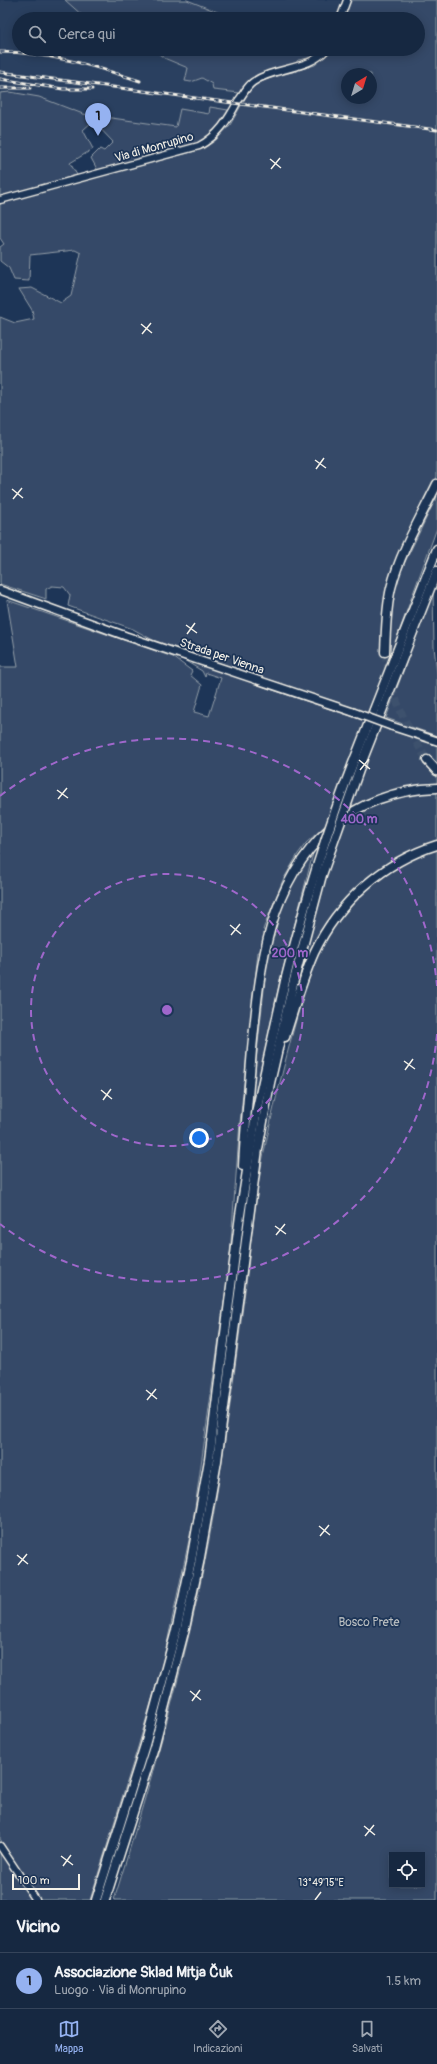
<!DOCTYPE html>
<html lang="it">
<meta charset="utf-8">
<style>
body{margin:0;font-family:Pangolin,sans-serif;background:#23344c;color:#f1f3f6}
.controls{position:absolute;right:12px;bottom:12px;display:grid;overflow:hidden;border-radius:0px;box-shadow:0 2px 10px #0003}
.controls button{width:36px;height:36px;display:grid;place-items:center;padding:0;border:0;border-bottom:1px solid #35445a;background:#162841;color:#f1f3f6;font:20px sans-serif}
.compass{position:absolute;left:341px;top:68px;width:36px;height:36px;border-radius:50%;background:#162841;box-shadow:0 2px 10px #0003;rotate:38deg}
.scale{position:absolute;left:12px;bottom:10px;width:68px;box-sizing:border-box;padding-left:4px;border:2px solid #f4f1e8;border-top:0;font-size:11px;line-height:14px;white-space:nowrap;color:#f4f1e8;-webkit-text-stroke:3px #1d3557;paint-order:stroke}
.you{position:absolute;left:199px;top:1138px;width:14px;height:14px;margin:-10px;border:3px solid #fff;border-radius:50%;background:#1a73e8;box-shadow:0 0 0 6px #1a73e833}
.badge{display:grid;place-items:center;width:26px;height:26px;border-radius:50%;background:#95b2f1;color:#111;font-size:13px;font-weight:700}
.pin{position:absolute;translate:-50% -33px;filter:drop-shadow(0 1px 2px #0008)}
.pin::after{content:'';position:absolute;top:21px;width:14px;height:12px;background:inherit;clip-path:polygon(0 0,100% 0,50% 100%)}
.list{margin:0;padding:0;list-style:none}
h2{display:flex;justify-content:space-between;align-items:center;height:52px;margin:0;padding:0 16px;font-size:17px}
h2 small{font-size:13px;font-weight:400;color:#9ea6b1}
.list li{display:grid;grid-template-columns:26px 1fr auto;gap:12px;align-items:center;box-sizing:border-box;height:56px;padding:0 16px;border-top:1px solid #35445a}
.list b{display:block;font-size:15px;white-space:nowrap}
.list p{margin:0;font-size:13px;white-space:nowrap;color:#9ea6b1}
.list em{font-size:13px;font-style:normal;color:#9ea6b1}
.icon{flex:none;width:22px;height:22px;fill:none;stroke:currentColor;stroke-width:2;stroke-linecap:round;stroke-linejoin:round}
.map{position:relative;flex:none;width:437px;height:1900px;overflow:hidden}
.search{position:absolute;background:#162841;box-shadow:0 2px 10px #0003;left:12px;right:12px;top:12px;height:44px;display:flex;align-items:center;gap:10px;box-sizing:border-box;padding:0 14px;border-radius:22px;color:#9ea6b1;font-size:15px}
.sheet{height:108px;background:#162841}
nav{display:flex;justify-content:space-around;align-items:center;box-sizing:border-box;height:56px;border-top:1px solid #35445a;background:#162841;font-size:11px;color:#9ea6b1}
nav a{display:grid;justify-items:center;gap:2px}
nav .on{color:#95b2f1}
.map>svg:first-child{display:block}
.built{fill:#2a4060}
.green{fill:#354a67;stroke:#949ea8;fill-rule:evenodd}
.lines{fill:none;stroke-linecap:round;stroke-linejoin:round}
.highway-tunnel{stroke:#3d516d;stroke-width:8;stroke-dasharray:8 4;stroke-linecap:butt}
.secondary-casing{stroke:#f4f1e8;stroke-width:9}
.primary-casing{stroke:#f4f1e8;stroke-width:10}
.highway-casing{stroke:#f4f1e8;stroke-width:11}
.secondary{stroke:#1d3557;stroke-width:6}
.primary{stroke:#1d3557;stroke-width:7}
.highway{stroke:#1d3557;stroke-width:8}
.rail-casing{stroke:#f4f1e8;stroke-width:3}
.rail{stroke:#1d3557;stroke-width:1.5;stroke-dasharray:4.5;stroke-linecap:butt}
.primary-bridge-casing{stroke:#f4f1e8;stroke-width:10;stroke-linecap:butt}
.highway-bridge-casing{stroke:#f4f1e8;stroke-width:11;stroke-linecap:butt}
.primary-bridge{stroke:#1d3557;stroke-width:7}
.highway-bridge{stroke:#1d3557;stroke-width:8}
.ticks{fill:none;stroke:#f4f1e8;stroke-width:1.5}
.ring{fill:none;stroke:#9f67cb;stroke-width:2;stroke-dasharray:7 5}
.labels{text-anchor:middle;stroke-width:3.5;stroke-linejoin:round;paint-order:stroke}
.street-label{font-size:12px;fill:#f4f1e8;stroke:#1d3557}
.park-label{font-size:12px;fill:#bbbfc1;stroke:#1d3557}
.ticks-label{font-size:10px;text-anchor:middle;fill:#f4f1e8;stroke:#1d3557;stroke-width:3.5;stroke-linejoin:round;paint-order:stroke}
.centre{fill:#9f67cb;stroke:#1d3557;stroke-width:2}
.ring-label{font-size:12px;text-anchor:middle;font-weight:bold;fill:#9f67cb;stroke:#1d3557;stroke-width:3.5;stroke-linejoin:round;paint-order:stroke}
</style>
<div class="map">
<svg width="437" height="1900" viewBox="0 0 437 1900">
<rect width="100%" height="100%" fill="#1d3557"/>
<filter id="ink" filterUnits="userSpaceOnUse"><feTurbulence type="fractalNoise" baseFrequency=".025" numOctaves="2"/><feDisplacementMap in="SourceGraphic" scale="8" xChannelSelector="R" yChannelSelector="G"/><feConvolveMatrix kernelMatrix="1 2 1 2 8 2 1 2 1" color-interpolation-filters="sRGB"/></filter>
<g filter="url(#ink)">
<g class="built">
<path d="M 0,0 L 65,0 L 83,16 L 90,19 L 19,19 L 19,49 L 153,49 L 164,58 L 188,68 L 186,81 L 191,82 L 202,78 L 212,84 L 213,90 L 240,93 L 228,110 L 210,108 L 209,114 L 177,127 L 83,114 L 39,97 L 0,93 Z"/>
<path d="M 187,0 L 340,0 L 341,4 L 336,19 L 235,19 Z"/>
</g>
<g class="green">
<path d="M 65,0 L 187,0 L 235,19 L 90,19 L 83,16 Z"/>
<path d="M 350,0 L 437,0 L 437,477 L 399,557 L 389,617 L 397,581 L 404,564 L 437,496 L 437,528 L 369,714 L 153,640 L 133,629 L 68,606 L 70,595 L 64,587 L 52,586 L 46,589 L 46,599 L 0,584 L 0,317 L 15,323 L 34,319 L 32,310 L 19,289 L 32,288 L 61,303 L 71,296 L 81,253 L 75,250 L 30,255 L 29,281 L 14,280 L 9,268 L 0,261 L 0,247 L 4,244 L 0,238 L 0,203 L 203,149 L 216,140 L 230,125 L 251,88 L 265,80 L 315,65 L 325,56 L 330,49 L 418,49 L 418,19 L 343,19 ZM 347,74 L 371,74 L 371,98 L 347,98 Z"/>
<path d="M 153,49 L 323,49 L 318,56 L 298,60 L 296,63 L 251,79 L 240,93 L 213,90 L 212,84 L 202,78 L 191,82 L 185,81 L 188,68 L 164,58 Z"/>
<path d="M 10,92 L 39,97 L 83,114 L 176,127 L 180,109 L 209,114 L 210,107 L 228,110 L 214,132 L 194,146 L 98,171 L 91,158 L 100,149 L 104,151 L 113,142 L 93,121 L 83,130 L 93,149 L 70,163 L 77,175 L 0,197 L 0,93 Z"/>
<path d="M 433,590 L 434,647 L 437,674 L 437,736 L 386,718 Z"/>
<path d="M 7,600 L 173,657 L 192,671 L 190,675 L 202,685 L 194,712 L 209,716 L 221,678 L 206,673 L 205,677 L 202,671 L 179,657 L 180,656 L 270,689 L 366,721 L 326,825 L 306,843 L 298,854 L 283,880 L 264,927 L 263,930 L 272,932 L 290,885 L 315,846 L 280,981 L 255,1097 L 252,1097 L 268,954 L 258,952 L 240,1122 L 229,1268 L 193,1521 L 163,1662 L 138,1747 L 90,1900 L 39,1900 L 0,1839 L 0,667 L 18,667 Z"/>
<path d="M 381,725 L 437,745 L 437,764 L 432,759 L 423,764 L 437,777 L 437,1900 L 114,1900 C 153,1774 191,1647 213,1517 C 227,1434 237,1351 248,1268 C 252,1231 256,1194 263,1157 C 274,1103 288,1049 303,995 L 296,992 L 319,896 L 345,818 L 403,789 L 376,795 L 348,810 ZM 392,1855 L 422,1855 L 422,1885 L 392,1885 Z"/>
<path d="M 0,1851 L 33,1900 L 0,1900 Z"/>
</g>
<g class="lines">
<path class="highway-tunnel" d="M 385,652 C 392,699 403,720 427,760"/>
<g class="secondary-casing">
<g id="secondary">
<path d="M 340,19 L 347,0"/>
<path d="M 0,200 L 199,146 C 218,136 228,120 238,101 C 243,95 246,87 253,82 C 276,66 309,71 327,49"/>
<path d="M 0,1846 L 36,1900"/>
</g>
</g>
<g class="primary-casing">
<g id="primary">
<path d="M 0,590 L 126,636 L 353,712"/>
<path d="M 391,726 L 437,741"/>
</g>
</g>
<g class="highway-casing">
<g id="highway">
<path d="M 385,652 C 386,630 386,609 391,588 C 400,552 421,517 437,484"/>
<path d="M 355,758 L 437,549"/>
<path d="M 363,759 L 437,571"/>
<path d="M 427,760 L 437,771"/>
<path d="M 285,1037 C 294,1009 302,980 314,953 C 338,902 383,862 437,845"/>
<path d="M 243,1166 C 245,1127 249,1088 252,1049 C 260,969 266,887 329,829 C 358,803 398,789 437,788"/>
<path d="M 96,1900 L 145,1745 L 177,1627 L 191,1561 L 209,1460 L 240,1215 L 257,1108 L 285,981"/>
<path d="M 105,1900 L 154,1747 L 185,1628 L 199,1563 L 217,1461 L 258,1149 L 270,1083 L 293,984"/>
</g>
</g>
<use href="#secondary" class="secondary"/>
<use href="#primary" class="primary"/>
<use href="#highway" class="highway"/>
<g class="rail-casing">
<g id="rail">
<path d="M 0,52 C 49,52 94,66 140,81"/>
<path d="M 0,72 L 437,130"/>
<path d="M 0,79 L 63,89 L 92,89"/>
<path d="M 0,88 L 30,88"/>
</g>
</g>
<use href="#rail" class="rail"/>
<g class="primary-bridge-casing">
<path id="primary-bridge" d="M 353,712 L 391,726"/>
</g>
<g class="highway-bridge-casing">
<g id="highway-bridge">
<path d="M 285,981 C 304,905 326,831 355,758"/>
<path d="M 293,984 L 322,875 L 363,759"/>
</g>
</g>
<use href="#primary-bridge" class="primary-bridge"/>
<use href="#highway-bridge" class="highway-bridge"/>
</g>
</g>
<path class="ticks" d="M 270,159 L 281,168M 271,169 L 280,158M 141,324 L 152,333M 142,334 L 151,323M 315,460 L 326,468M 316,469 L 324,458M 12,489 L 23,498M 13,499 L 22,488M 186,625 L 197,633M 187,634 L 195,623M 359,760 L 370,769M 360,770 L 369,759M 57,790 L 68,798M 58,799 L 67,788M 230,925 L 241,934M 231,935 L 240,924M 404,1061 L 415,1069M 405,1070 L 413,1059M 101,1090 L 112,1099M 103,1100 L 111,1089M 275,1226 L 286,1234M 276,1235 L 285,1224M 146,1390 L 157,1399M 147,1400 L 156,1389M 319,1526 L 330,1535M 320,1536 L 329,1525M 17,1555 L 28,1564M 18,1565 L 27,1554M 190,1691 L 201,1700M 192,1701 L 200,1690M 364,1826 L 375,1835M 365,1836 L 374,1825M 61,1856 L 73,1865M 63,1866 L 71,1855M 315,1900 L 321,1892"/>
<g class="ring">
<circle cx="167" cy="1010" r="136"/>
<path d="M437 1034A271 271 0 0 1 0 1224M0 796A271 271 0 0 1 437 986"/>
</g>
<g class="labels">
<g class="street-label">
<text transform="translate(154 147) rotate(-16)" y="4">Via di Monrupino</text>
<text transform="translate(222 656) rotate(19)" y="4">Strada per Vienna</text>
</g>
<g class="park-label">
<text x="369" y="1626">Bosco Prete</text>
</g>
</g>
<g class="ticks-label">
<text x="321" y="1886">13°49'15"E</text>
</g>
<circle cx="167" cy="1010" r="6" class="centre"/>
<g class="ring-label">
<text x="359" y="823">400 m</text>
<text x="290" y="957">200 m</text>
</g>
</svg>
<div class="controls">
<button><svg class="icon" aria-label="locate" viewBox="0 0 24 24"><circle cx="12" cy="12" r="6"/><path d="M12 2v4M12 18v4M2 12h4M18 12h4"/></svg></button>
</div>
<svg class="compass" viewBox="-18 -18 36 36"><path d="M0-13l5 13h-10z" fill="#e53935"/><path d="M0 13l5-13h-10z" fill="#9ea6b1"/></svg>
<div class="scale">100 m</div>
<div class="you"></div>
<div class="pin badge" style="left:98px;top:136px">1</div>
<div class="search"><svg class="icon" aria-label="search" viewBox="0 0 24 24"><circle cx="10" cy="10" r="6"/><path d="M15 15l6 6"/></svg>Cerca qui</div>
</div>
<section class="sheet">
<h2>Vicino<small></small></h2>
<ul class="list">
<li><span class="badge">1</span><div><b>Associazione Sklad Mitja Čuk</b><p>Luogo · Via di Monrupino</p></div><em>1.5 km</em></li>
</ul>
</section>
<nav>
<a class="on"><svg class="icon" aria-label="map" viewBox="0 0 24 24"><path d="M3 6l6-2 6 2 6-2v14l-6 2-6-2-6 2zM9 4v14M15 6v14"/></svg>Mappa</a>
<a><svg class="icon" aria-label="directions" viewBox="0 0 24 24"><path d="M12 3l9 9-9 9-9-9zM9 14v-3h6M13 9l2 2-2 2"/></svg>Indicazioni</a>
<a><svg class="icon" aria-label="saved" viewBox="0 0 24 24"><path d="M7 4h10v16l-5-4-5 4z"/></svg>Salvati</a>
</nav>
